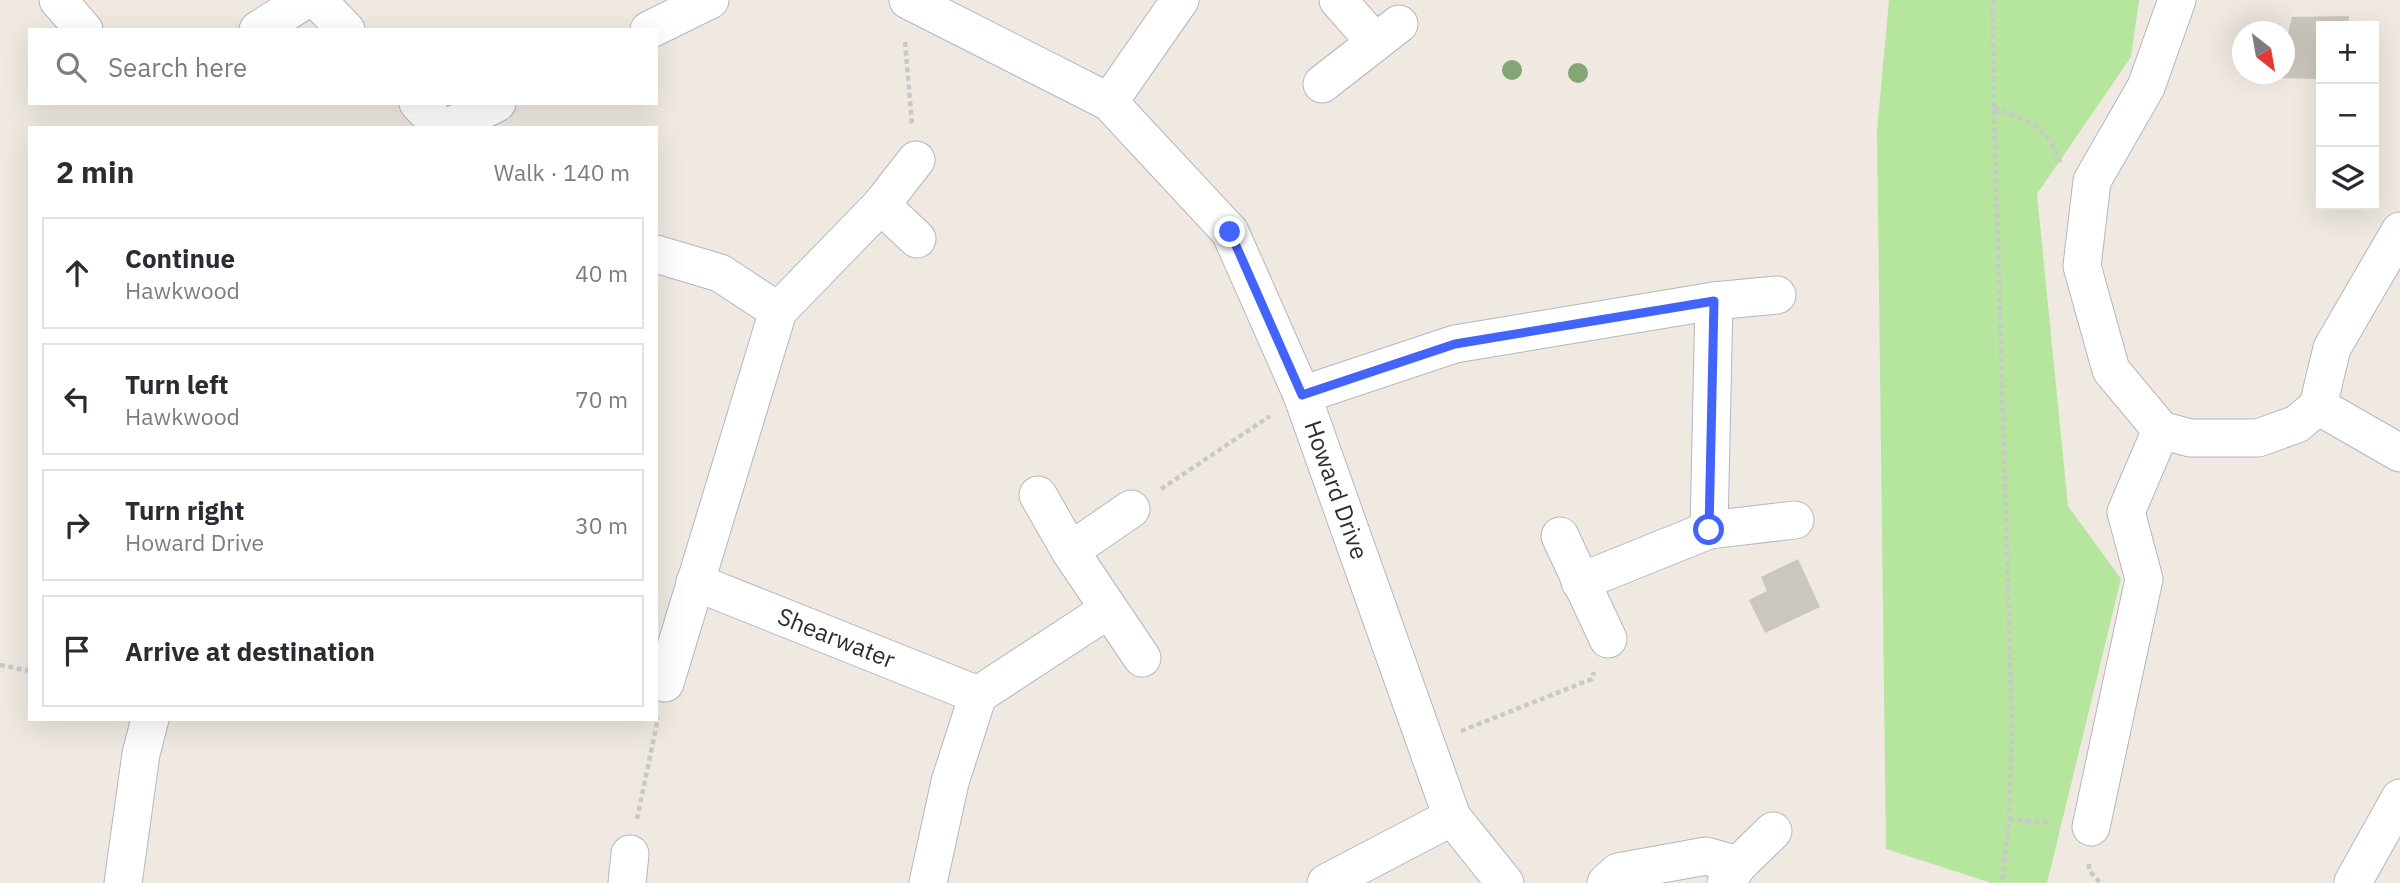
<!DOCTYPE html>
<meta charset="utf-8">
<style>
body{margin:0;font-family:"IBM Plex Sans",sans-serif;background:#f2f2f3;color:#2b2b33}
.controls{position:absolute;right:21px;top:21px;display:grid;overflow:hidden;border-radius:0px;box-shadow:0 7px 28px #0002}
.controls button{width:63px;height:63px;display:grid;place-items:center;padding:0;border:0;border-bottom:2px solid #e1e1e2;background:#fff;color:#2b2b33;font:35px sans-serif}
.compass{position:absolute;left:2232px;top:21px;width:63px;height:63px;border-radius:50%;background:#fff;box-shadow:0 7px 28px #0002;rotate:149deg}
.stop{position:absolute;width:21px;height:21px;margin:-16px;border:5px solid #4264fb;border-radius:50%;background:#fff}
.stop.end{background:#4264fb;border-color:#fff;box-shadow:0 2px 7px #0008}
.list{margin:0;padding:0;list-style:none}
h2{display:flex;justify-content:space-between;align-items:center;height:91px;margin:0;padding:0 28px;font-size:30px}
h2 small{font-size:23px;font-weight:400;color:#7c7c81}
.list li{display:grid;grid-template-columns:46px 1fr auto;gap:21px;align-items:center;box-sizing:border-box;height:112px;margin:0 14px 14px;padding:0 14px;border:2px solid #e1e1e2;border-radius:0px}
.list b{display:block;font-size:26px;white-space:nowrap}
.list p{margin:0;font-size:23px;white-space:nowrap;color:#7c7c81}
.list em{font-size:23px;font-style:normal;color:#7c7c81}
.icon{flex:none;width:38px;height:38px;fill:none;stroke:currentColor;stroke-width:2;stroke-linecap:round;stroke-linejoin:round}
.map{position:relative;flex:none;width:2400px;height:883px;overflow:hidden}
.search{position:absolute;background:#fff;box-shadow:0 7px 28px #0002;left:28px;top:28px;width:630px;height:77px;display:flex;align-items:center;gap:18px;box-sizing:border-box;padding:0 24px;border-radius:0px;color:#7c7c81;font-size:26px}
.panel{position:absolute;background:#fff;box-shadow:0 7px 28px #0002;left:28px;top:126px;width:630px;height:595px;border-radius:0px}
.map>svg:first-child{display:block}
.green{fill:#b6e59e}
.building{fill:#cbc7bf}
.lines{fill:none;stroke-linecap:round;stroke-linejoin:round}
.minor-casing{stroke:#b4b7c1;stroke-width:39}
.path{stroke:#c9c9c9;stroke-width:4.5;stroke-dasharray:5 3.5;stroke-linecap:butt}
.minor{stroke:#fff;stroke-width:37}
.tree{fill:#84a574}
.route{stroke:#4264fb;stroke-width:9}
.labels{text-anchor:middle;stroke-width:5;stroke-linejoin:round;paint-order:stroke}
.street-label{font-size:24px;fill:#2e2e2e;stroke:#fff}
</style>
<div class="map">
<svg width="2400" height="883" viewBox="0 0 2400 883">
<rect width="100%" height="100%" fill="#efe9e1"/>
<path class="green" d="M 1889,0 L 2139,0 L 2131,57 L 2037,194 L 2068,506 L 2121,579 L 2047,883 L 1992,883 L 1886,849 L 1877,131 Z"/>
<g class="building">
<path d="M 2349,16 L 2348,26 L 2321,26 L 2321,79 L 2278,78 L 2279,74 L 2284,74 L 2284,50 L 2292,17 Z"/>
<path d="M 1798,559 L 1820,607 L 1765,633 L 1749,600 L 1767,591 L 1761,577 Z"/>
</g>
<g class="lines">
<g class="minor-casing">
<g id="minor">
<path d="M 58,0 L 84,30"/>
<path d="M 317,0 L 346,30"/>
<path id="s1" d="M 908,0 L 1109,102 L 1230,232 L 1302,395 L 1452,817 L 1505,883"/>
<path d="M 1338,0 L 1375,42"/>
<path d="M 2177,0 L 2146,87 L 2092,181 L 2082,266 L 2111,370 L 2161,430 L 2190,438 L 2258,438 L 2297,424 L 2318,406 L 2332,348 L 2400,231"/>
<path d="M 258,30 L 305,0"/>
<path d="M 649,30 L 710,0"/>
<path d="M 1322,84 L 1399,24"/>
<path d="M 1109,102 L 1180,0"/>
<path d="M 418,103 L 442,128"/>
<path d="M 447,128 L 497,103"/>
<path d="M 881,205 L 917,239"/>
<path d="M 656,254 L 720,273 L 778,311"/>
<path d="M 1302,395 L 1455,344 L 1714,301 L 1777,295"/>
<path d="M 2318,406 L 2400,453"/>
<path d="M 1038,495 L 1070,551 L 1142,658"/>
<path d="M 1709,530 L 1714,301"/>
<path d="M 1560,536 L 1608,639"/>
<path d="M 1070,551 L 1131,509"/>
<path id="s2" d="M 695,582 L 978,695"/>
<path d="M 1580,582 L 1709,530 L 1795,520"/>
<path d="M 665,683 L 778,311 L 881,205 L 916,160"/>
<path d="M 2091,827 L 2144,579 L 2126,512 L 2161,430"/>
<path d="M 2353,882 L 2400,798"/>
<path d="M 123,883 L 141,754 L 150,719"/>
<path d="M 627,883 L 630,854"/>
<path d="M 928,883 L 950,782 L 978,695 L 1108,610"/>
<path d="M 1326,883 L 1452,817"/>
<path d="M 1606,883 L 1618,872 L 1706,856 L 1738,865"/>
<path d="M 1726,883 L 1738,865 L 1773,831"/>
</g>
</g>
<g class="path">
<path d="M 1993,0 L 1994,109 L 2012,724 L 2009,819 L 2002,883"/>
<path d="M 905,42 L 912,124"/>
<path d="M 1994,109 C 2025,118 2050,128 2060,162"/>
<path d="M 1161,489 L 1270,416"/>
<path d="M 0,665 L 30,671"/>
<path d="M 1461,731 L 1592,679 L 1594,672"/>
<path d="M 637,819 L 658,718"/>
<path d="M 2009,819 L 2053,823"/>
<path d="M 2089,864 L 2089,870 L 2100,883"/>
</g>
<use href="#minor" class="minor"/>
</g>
<g class="tree">
<circle cx="1512" cy="70" r="10"/>
<circle cx="1578" cy="73" r="10"/>
</g>
<g class="lines">
<path class="route" d="M 1230,232 L 1302,395 L 1455,344 L 1714,301 L 1709,530"/>
</g>
<g class="labels">
<g class="street-label">
<text dy="8" stroke="none"><textPath href="#s1" startOffset="682">Howard Drive</textPath></text>
<text dy="8" stroke="none"><textPath href="#s2" startOffset="152">Shearwater</textPath></text>
</g>
</g>
</svg>
<div class="controls">
<button>+</button>
<button>−</button>
<button><svg class="icon" aria-label="layers" viewBox="0 0 24 24"><path d="M12 4l9 5-9 5-9-5zM3 14l9 5 9-5"/></svg></button>
</div>
<svg class="compass" viewBox="-18 -18 36 36"><path d="M0-13l5 13h-10z" fill="#e53935"/><path d="M0 13l5-13h-10z" fill="#7c7c81"/></svg>
<div class="stop" style="left:1709px;top:530px"></div>
<div class="stop end" style="left:1230px;top:232px"></div>
<div class="search"><svg class="icon" aria-label="search" viewBox="0 0 24 24"><circle cx="10" cy="10" r="6"/><path d="M15 15l6 6"/></svg>Search here</div>
<section class="panel">
<h2>2 min<small>Walk · 140 m</small></h2>
<ul class="list">
<li><svg class="icon" aria-label="ahead" viewBox="0 0 24 24"><path d="M12 20V5M6 11l6-6 6 6"/></svg><div><b>Continue</b><p>Hawkwood</p></div><em>40 m</em></li>
<li><svg class="icon" aria-label="left" viewBox="0 0 24 24"><path d="M17 20v-9H6M10 6l-5 5 5 5"/></svg><div><b>Turn left</b><p>Hawkwood</p></div><em>70 m</em></li>
<li><svg class="icon" aria-label="right" viewBox="0 0 24 24"><path d="M7 20v-9h11M14 6l5 5-5 5"/></svg><div><b>Turn right</b><p>Howard Drive</p></div><em>30 m</em></li>
<li><svg class="icon" aria-label="arrive" viewBox="0 0 24 24"><path d="M6 21V4h12l-3 4 3 4H6"/></svg><div><b>Arrive at destination</b></div></li>
</ul>
</section>
</div>
